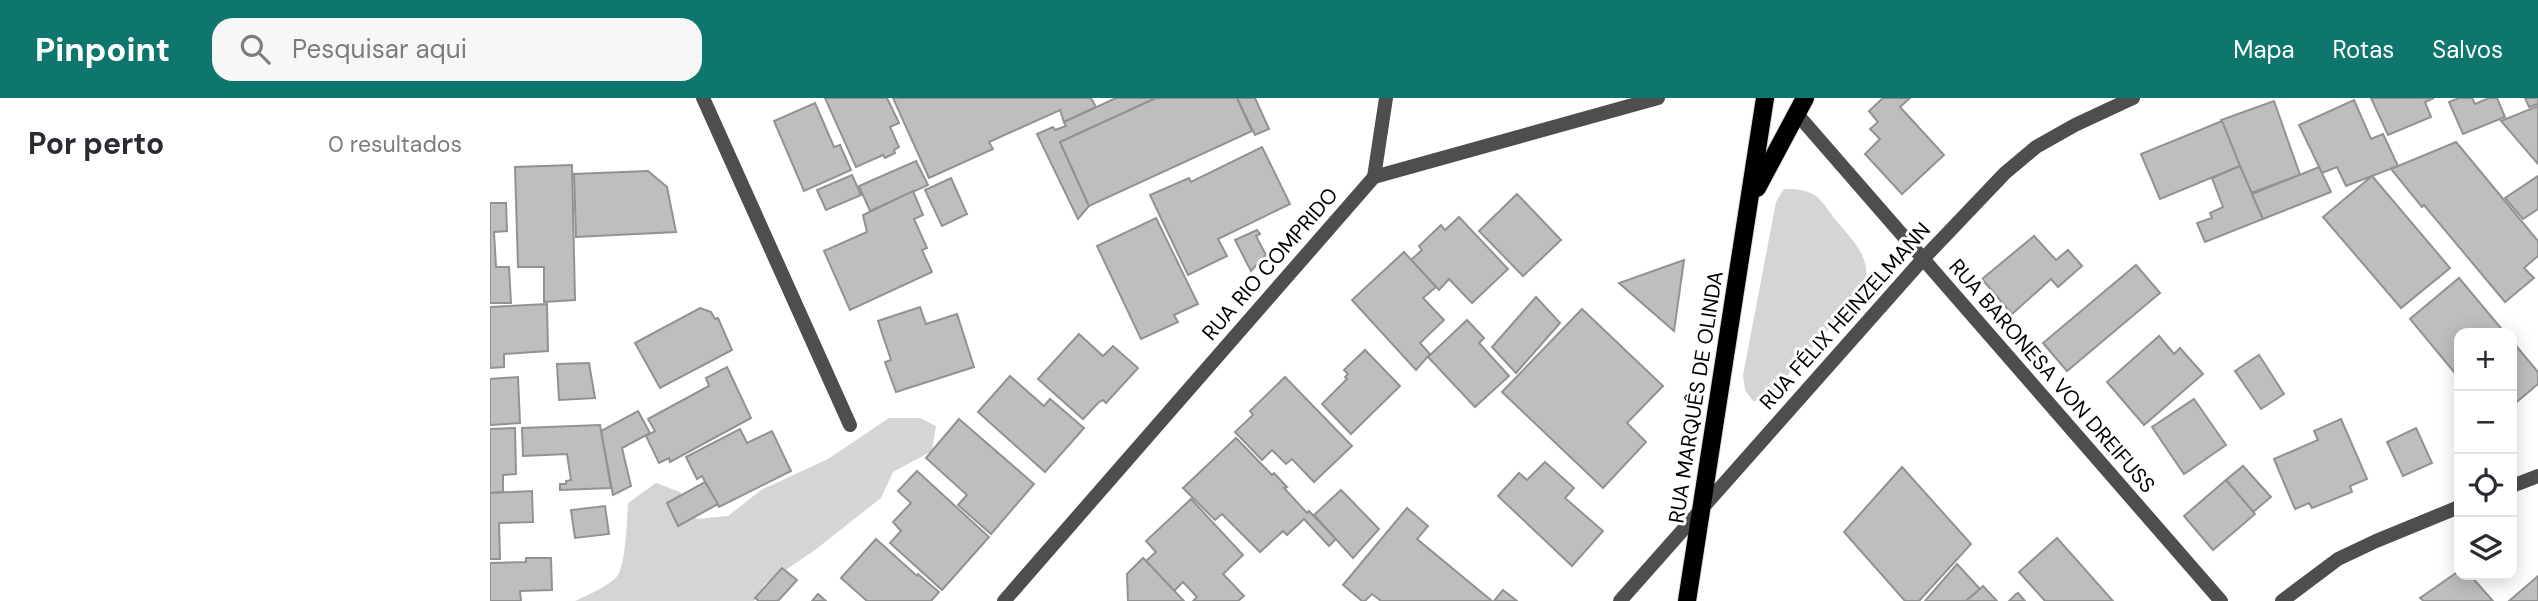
<!DOCTYPE html>
<html lang="pt">
<meta charset="utf-8">
<style>
body{margin:0;font-family:"DM Sans",sans-serif;background:#f7f7f7;color:#2b2b33}
.controls{position:absolute;right:21px;bottom:21px;display:grid;overflow:hidden;border-radius:14px;box-shadow:0 4px 18px #0003}
.controls button{width:63px;height:63px;display:grid;place-items:center;padding:0;border:0;border-bottom:2px solid #e1e1e2;background:#fff;color:#2b2b33;font:35px sans-serif}
.list{margin:0;padding:0;list-style:none}
h2{display:flex;justify-content:space-between;align-items:center;height:91px;margin:0;padding:0 28px;font-size:30px}
h2 small{font-size:23px;font-weight:400;color:#7c7c81}
.icon{flex:none;width:38px;height:38px;fill:none;stroke:currentColor;stroke-width:2;stroke-linecap:round;stroke-linejoin:round}
.map{position:relative;flex:none;width:2048px;height:503px;overflow:hidden}
header{display:flex;align-items:center;gap:42px;box-sizing:border-box;height:98px;padding:0 35px;background:#0f766e;color:#fff}
header strong{font-size:33px}
nav{display:flex;gap:38px;margin-inline-start:auto;font-size:24px}
.search{width:490px;height:63px;background:#f7f7f7;display:flex;align-items:center;gap:18px;box-sizing:border-box;padding:0 24px;border-radius:21px;color:#7c7c81;font-size:26px}
main{display:flex}
aside{flex:1;background:#fff}
.map>svg:first-child{display:block}
.green{fill:#d5d5d5}
.building{fill:#bebebe;stroke:#929292;stroke-width:2}
.lines{fill:none;stroke-linecap:round;stroke-linejoin:round}
.primary-casing{stroke:#dbdbdb;stroke-width:20}
.minor{stroke:#4e4e4e;stroke-width:14}
.primary{stroke:#000;stroke-width:18}
.labels{text-anchor:middle;stroke-width:6;stroke-linejoin:round;paint-order:stroke}
.street-label{font-size:21px;fill:#000;stroke:#fff}
</style>
<header>
<strong>Pinpoint</strong>
<div class="search"><svg class="icon" aria-label="search" viewBox="0 0 24 24"><circle cx="10" cy="10" r="6"/><path d="M15 15l6 6"/></svg>Pesquisar aqui</div>
<nav><a>Mapa</a><a>Rotas</a><a>Salvos</a></nav>
</header>
<main>
<aside>
<h2>Por perto<small>0 resultados</small></h2>
<ul class="list">
</ul>
</aside>
<div class="map">
<svg width="2048" height="503" viewBox="0 0 2048 503">
<rect width="100%" height="100%" fill="#fff"/>
<g class="green">
<path d="M 1294,91 C 1305,91 1316,91 1326,98 C 1333,104 1339,113 1344,120 C 1364,144 1389,166 1369,197 L 1275,303 L 1263,303 L 1255,292 L 1253,277 L 1286,104 Z"/>
<path d="M 399,320 L 430,320 L 446,328 L 442,353 L 403,374 L 391,400 L 325,452 L 275,486 L 264,503 L 85,503 C 96,498 121,487 128,477 C 136,464 137,421 138,405 L 166,385 L 190,394 L 207,421 L 238,418 L 271,392 L 338,361 Z"/>
</g>
<g class="building">
<path d="M 335,0 L 397,0 L 409,25 L 400,29 L 409,49 L 404,52 L 405,55 L 395,60 L 393,57 L 366,69 Z"/>
<path d="M 403,0 L 601,0 L 606,9 L 574,24 L 570,12 L 499,44 L 503,51 L 439,80 Z"/>
<path d="M 626,0 L 666,0 L 570,44 L 599,108 L 588,121 L 547,36 L 563,29 L 565,32 L 576,28 L 574,24 Z"/>
<path d="M 666,0 L 747,0 L 762,33 L 599,108 L 570,44 Z"/>
<path d="M 747,0 L 765,0 L 779,31 L 765,37 Z"/>
<path d="M 1393,0 L 1420,0 L 1410,9 L 1454,57 L 1412,96 L 1375,56 L 1390,41 L 1380,31 L 1388,24 L 1379,13 Z"/>
<path d="M 1881,0 L 1944,0 L 1935,4 L 1941,19 L 1898,37 Z"/>
<path d="M 1969,0 L 1982,0 L 1985,6 L 1999,0 L 2007,0 L 2015,19 L 1973,36 L 1959,4 Z"/>
<path d="M 2035,0 L 2048,0 L 2048,6 L 2039,9 Z"/>
<path d="M 1864,2 L 1881,41 L 1893,36 L 1908,68 L 1856,88 L 1847,69 L 1832,75 L 1809,27 Z"/>
<path d="M 1784,3 L 1810,77 L 1761,95 L 1731,22 Z"/>
<path d="M 325,5 L 344,49 L 350,47 L 361,72 L 314,93 L 284,23 Z"/>
<path d="M 2048,8 L 2048,66 L 2011,23 Z"/>
<path d="M 1732,23 L 1750,68 L 1670,101 L 1651,56 Z"/>
<path d="M 1966,44 L 2048,143 L 2048,158 L 2034,170 L 2044,180 L 2015,204 L 1934,107 L 1932,109 L 1901,71 Z"/>
<path d="M 772,49 L 800,106 L 728,141 L 737,158 L 698,177 L 660,97 L 699,80 L 701,84 Z"/>
<path d="M 426,63 L 438,87 L 380,113 L 369,88 Z"/>
<path d="M 82,67 L 85,202 L 54,204 L 54,169 L 28,169 L 25,69 Z"/>
<path d="M 1750,68 L 1773,121 L 1715,144 L 1707,125 L 1722,120 L 1720,115 L 1733,109 L 1722,80 Z"/>
<path d="M 1829,69 L 1841,94 L 1773,121 L 1762,96 Z"/>
<path d="M 158,73 L 177,89 L 186,134 L 86,139 L 84,76 Z"/>
<path d="M 362,77 L 371,97 L 336,112 L 327,92 Z"/>
<path d="M 1882,78 L 1960,170 L 1911,210 L 1833,119 Z"/>
<path d="M 2048,78 L 2048,111 L 2033,121 L 2015,100 Z"/>
<path d="M 461,80 L 477,116 L 452,128 L 435,92 Z"/>
<path d="M 423,93 L 433,117 L 424,121 L 437,150 L 432,152 L 442,174 L 360,212 L 334,153 L 377,134 L 373,117 Z"/>
<path d="M 1027,96 L 1071,142 L 1033,178 L 989,133 Z"/>
<path d="M 0,105 L 16,105 L 17,133 L 4,134 L 6,169 L 19,169 L 21,205 L 0,205 Z"/>
<path d="M 969,119 L 1018,171 L 982,205 L 959,181 L 949,192 L 921,162 L 932,152 L 929,148 L 951,127 L 955,132 Z"/>
<path d="M 666,120 L 708,206 L 684,217 L 688,224 L 651,241 L 607,148 Z"/>
<path d="M 767,132 L 770,136 L 766,138 L 776,157 L 761,173 L 745,142 Z"/>
<path d="M 1544,138 L 1566,162 L 1578,152 L 1592,168 L 1568,189 L 1561,181 L 1522,216 L 1492,181 Z"/>
<path d="M 914,154 L 946,189 L 933,200 L 954,222 L 930,245 L 940,256 L 926,272 L 862,202 Z"/>
<path d="M 1194,162 L 1184,233 L 1129,185 Z"/>
<path d="M 1646,167 L 1670,195 L 1577,273 L 1553,245 Z"/>
<path d="M 1969,180 L 2015,235 L 1969,235 L 1969,280 L 1920,221 Z"/>
<path d="M 1046,199 L 1070,225 L 1026,275 L 1002,249 Z"/>
<path d="M 57,206 L 58,253 L 14,256 L 14,269 L 0,270 L 0,209 Z"/>
<path d="M 430,209 L 436,226 L 467,216 L 484,269 L 406,294 L 395,264 L 401,262 L 388,223 Z"/>
<path d="M 210,210 L 221,214 L 225,221 L 228,220 L 242,252 L 170,290 L 145,245 Z"/>
<path d="M 1092,211 L 1173,288 L 1137,325 L 1156,344 L 1113,390 L 1012,294 Z"/>
<path d="M 977,222 L 994,240 L 989,245 L 1019,278 L 985,309 L 938,259 Z"/>
<path d="M 589,236 L 613,258 L 623,248 L 648,270 L 616,305 L 613,302 L 609,304 L 593,321 L 548,281 Z"/>
<path d="M 1669,238 L 1684,256 L 1690,250 L 1713,276 L 1654,327 L 1617,284 Z"/>
<path d="M 2022,243 L 2048,274 L 2048,286 L 2022,308 Z"/>
<path d="M 875,252 L 910,288 L 861,336 L 832,306 L 857,281 L 855,279 L 858,276 L 854,272 Z"/>
<path d="M 1769,257 L 1794,296 L 1771,311 L 1745,273 Z"/>
<path d="M 99,265 L 105,300 L 69,302 L 67,266 Z"/>
<path d="M 237,269 L 261,320 L 180,364 L 179,360 L 169,365 L 156,338 L 165,333 L 158,321 L 219,288 L 216,280 Z"/>
<path d="M 520,278 L 554,308 L 560,301 L 594,330 L 555,374 L 488,314 Z"/>
<path d="M 28,279 L 30,325 L 0,327 L 0,281 Z"/>
<path d="M 795,279 L 862,348 L 824,384 L 802,361 L 796,366 L 782,352 L 772,362 L 745,334 L 763,317 L 760,313 Z"/>
<path d="M 1704,301 L 1736,347 L 1694,376 L 1662,329 Z"/>
<path d="M 148,313 L 160,335 L 132,350 L 141,388 L 123,397 L 111,333 Z"/>
<path d="M 469,321 L 544,386 L 501,436 L 468,407 L 477,397 L 436,360 Z"/>
<path d="M 1851,321 L 1877,381 L 1860,388 L 1862,394 L 1822,410 L 1819,405 L 1805,411 L 1784,361 L 1828,342 L 1824,333 Z"/>
<path d="M 110,327 L 121,390 L 70,392 L 70,386 L 76,386 L 76,383 L 81,382 L 77,356 L 33,358 L 32,330 Z"/>
<path d="M 25,330 L 26,376 L 13,377 L 13,394 L 0,395 L 0,331 Z"/>
<path d="M 1926,330 L 1942,365 L 1913,378 L 1897,344 Z"/>
<path d="M 250,331 L 257,345 L 282,333 L 301,373 L 229,409 L 212,378 L 207,381 L 196,359 Z"/>
<path d="M 746,340 L 782,377 L 784,375 L 797,389 L 794,390 L 817,415 L 819,413 L 846,441 L 839,448 L 814,421 L 797,437 L 793,433 L 770,454 L 732,416 L 725,422 L 693,390 Z"/>
<path d="M 1055,364 L 1084,390 L 1075,400 L 1113,433 L 1082,468 L 1008,398 L 1029,375 L 1037,382 Z"/>
<path d="M 1753,368 L 1781,399 L 1763,414 L 1736,382 Z"/>
<path d="M 1412,369 L 1481,446 L 1429,503 L 1415,503 L 1354,434 Z"/>
<path d="M 427,373 L 499,439 L 452,492 L 400,445 L 411,433 L 403,424 L 421,405 L 408,393 Z"/>
<path d="M 1736,382 L 1765,416 L 1723,452 L 1694,418 Z"/>
<path d="M 215,384 L 228,406 L 188,428 L 177,405 Z"/>
<path d="M 851,392 L 889,431 L 863,460 L 824,417 Z"/>
<path d="M 42,393 L 43,424 L 9,425 L 10,461 L 0,461 L 0,395 Z"/>
<path d="M 701,401 L 753,457 L 733,476 L 754,498 L 748,503 L 703,503 L 707,499 L 693,484 L 684,493 L 656,463 L 666,454 L 656,443 Z"/>
<path d="M 115,408 L 119,436 L 85,440 L 81,412 Z"/>
<path d="M 917,410 L 938,428 L 927,441 L 1002,503 L 891,503 L 882,496 L 875,503 L 872,503 L 853,487 Z"/>
<path d="M 1567,440 L 1623,503 L 1555,503 L 1529,474 Z"/>
<path d="M 386,441 L 427,478 L 428,476 L 449,494 L 441,503 L 377,503 L 351,480 Z"/>
<path d="M 36,460 L 61,460 L 62,492 L 30,493 L 31,503 L 0,503 L 0,465 L 36,464 Z"/>
<path d="M 653,460 L 656,463 L 694,503 L 638,503 L 637,476 Z"/>
<path d="M 1467,466 L 1490,491 L 1476,503 L 1435,503 Z"/>
<path d="M 292,470 L 307,482 L 288,503 L 269,503 L 265,500 Z"/>
<path d="M 1969,473 L 1969,477 L 1980,477 L 2003,503 L 1934,503 L 1930,500 Z"/>
<path d="M 2048,478 L 2048,503 L 2019,503 Z"/>
<path d="M 1493,488 L 1507,503 L 1476,503 L 1490,491 Z"/>
<path d="M 1013,492 L 1027,503 L 1004,503 Z"/>
<path d="M 1528,495 L 1535,503 L 1519,503 L 1526,496 Z"/>
<path d="M 328,496 L 336,503 L 322,503 Z"/>
</g>
<g class="lines">
<g class="primary-casing">
<g id="primary">
<path d="M 1267,90 L 1315,0"/>
<path d="M 1197,503 L 1275,0"/>
</g>
</g>
<g class="minor">
<path d="M 213,0 L 360,327"/>
<path d="M 1307,16 L 1731,503"/>
<path d="M 884,79 L 896,0"/>
<path d="M 2022,388 L 2048,378"/>
<path d="M 514,503 L 884,79 L 1168,0"/>
<path d="M 1130,503 L 1433,161 L 1515,75 L 1546,49 L 1585,27 L 1643,0"/>
<path d="M 1792,503 L 1848,461 L 1886,443 L 1969,409"/>
</g>
<use href="#primary" class="primary"/>
</g>
<g class="labels">
<g class="street-label">
<text transform="translate(780 166) rotate(-49)" y="7">RUA RIO COMPRIDO</text>
<text transform="translate(1355 218) rotate(-48)" y="7">RUA FÉLIX HEINZELMANN</text>
<text transform="translate(1562 278) rotate(49)" y="7">RUA BARONESA VON DREIFUSS</text>
<text transform="translate(1206 299) rotate(-81)" y="7">RUA MARQUÊS DE OLINDA</text>
</g>
</g>
</svg>
<div class="controls">
<button>+</button>
<button>−</button>
<button><svg class="icon" aria-label="locate" viewBox="0 0 24 24"><circle cx="12" cy="12" r="6"/><path d="M12 2v4M12 18v4M2 12h4M18 12h4"/></svg></button>
<button><svg class="icon" aria-label="layers" viewBox="0 0 24 24"><path d="M12 4l9 5-9 5-9-5zM3 14l9 5 9-5"/></svg></button>
</div>
</div>
</main>
